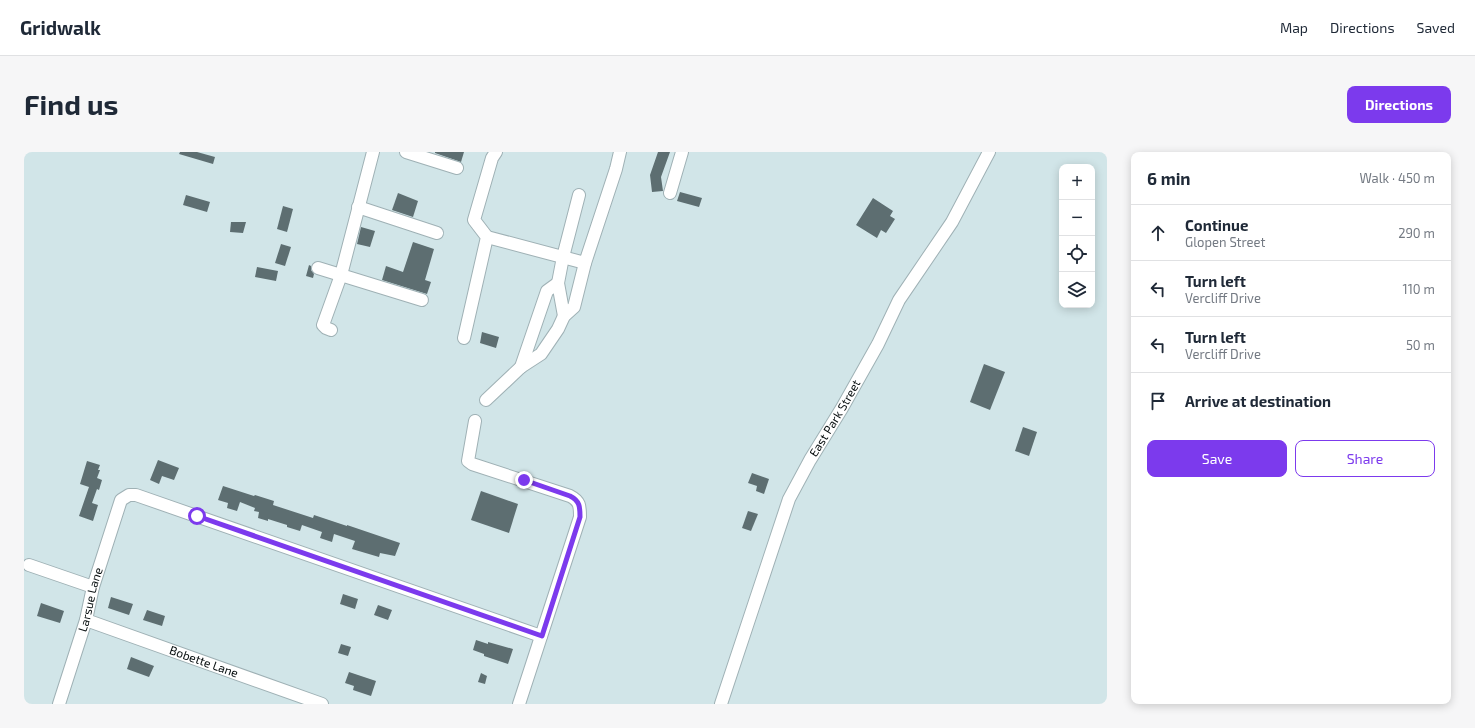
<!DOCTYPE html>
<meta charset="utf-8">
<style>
body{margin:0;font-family:"Exo 2",sans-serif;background:#f6f6f7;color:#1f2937}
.controls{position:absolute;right:12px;top:12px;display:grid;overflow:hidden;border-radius:8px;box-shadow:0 2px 10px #0003}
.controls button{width:36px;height:36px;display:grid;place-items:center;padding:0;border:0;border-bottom:1px solid #e0e1e3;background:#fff;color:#1f2937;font:20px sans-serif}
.stop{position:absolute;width:12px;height:12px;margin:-9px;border:3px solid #7c3aed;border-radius:50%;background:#fff}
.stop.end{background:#7c3aed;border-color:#fff;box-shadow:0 1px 4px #0008}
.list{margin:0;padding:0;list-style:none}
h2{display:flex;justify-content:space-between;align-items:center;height:52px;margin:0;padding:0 16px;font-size:17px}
h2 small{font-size:13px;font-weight:400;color:#747a83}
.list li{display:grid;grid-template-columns:26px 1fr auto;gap:12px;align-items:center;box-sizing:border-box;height:56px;padding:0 16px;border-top:1px solid #e0e1e3}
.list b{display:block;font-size:15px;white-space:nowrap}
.list p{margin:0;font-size:13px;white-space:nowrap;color:#747a83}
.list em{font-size:13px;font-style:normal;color:#747a83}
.actions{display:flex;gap:8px;padding:12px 16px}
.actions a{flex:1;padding:9px 0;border:1px solid #7c3aed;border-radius:8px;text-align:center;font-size:14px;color:#7c3aed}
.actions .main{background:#7c3aed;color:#fff}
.icon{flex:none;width:22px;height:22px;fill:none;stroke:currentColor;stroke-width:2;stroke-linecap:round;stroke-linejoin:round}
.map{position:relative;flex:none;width:1083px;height:552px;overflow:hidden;border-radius:8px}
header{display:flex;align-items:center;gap:24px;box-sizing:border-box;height:56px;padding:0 20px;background:#fff;border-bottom:1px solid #e0e1e3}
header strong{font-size:19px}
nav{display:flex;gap:22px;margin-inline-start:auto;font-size:14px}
.intro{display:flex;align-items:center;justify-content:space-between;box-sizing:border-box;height:96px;padding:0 24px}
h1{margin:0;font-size:28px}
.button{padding:10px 18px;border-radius:8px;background:#7c3aed;color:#fff;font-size:14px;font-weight:700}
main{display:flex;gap:24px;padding:0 24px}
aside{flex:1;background:#fff;border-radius:8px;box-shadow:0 2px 10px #0003}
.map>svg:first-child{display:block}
.building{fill:#5d6e71}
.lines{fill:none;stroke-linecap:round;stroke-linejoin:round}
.minor-casing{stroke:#9fb1b5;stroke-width:14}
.minor{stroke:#fff;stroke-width:12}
.route{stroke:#7c3aed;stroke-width:5}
.labels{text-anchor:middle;stroke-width:3;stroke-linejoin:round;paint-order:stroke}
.street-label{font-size:12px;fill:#060d0e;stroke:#def2f5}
</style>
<header>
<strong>Gridwalk</strong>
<nav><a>Map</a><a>Directions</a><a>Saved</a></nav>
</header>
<div class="intro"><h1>Find us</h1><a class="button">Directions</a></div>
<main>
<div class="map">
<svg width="1083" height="552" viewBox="0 0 1083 552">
<rect width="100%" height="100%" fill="#d1e5e8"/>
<g class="building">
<path d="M 156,0 L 173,0 L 191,5 L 189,12 L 155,2 Z"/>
<path d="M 411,0 L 440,0 L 437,10 L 411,1 Z"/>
<path d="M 634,0 L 646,0 L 637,25 L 639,39 L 628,40 L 626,23 Z"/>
<path d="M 656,40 L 678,46 L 675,55 L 653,49 Z"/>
<path d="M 374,41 L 394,49 L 389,65 L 368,58 Z"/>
<path d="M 162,43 L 186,50 L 183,60 L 159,53 Z"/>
<path d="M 849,46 L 869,59 L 866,64 L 871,67 L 862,81 L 857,78 L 853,86 L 832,73 Z"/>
<path d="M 259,54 L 269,57 L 263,80 L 253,77 Z"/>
<path d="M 207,70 L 222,70 L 219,81 L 206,80 Z"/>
<path d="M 337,75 L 351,79 L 346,95 L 333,92 Z"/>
<path d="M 389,90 L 410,97 L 401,128 L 407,130 L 403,142 L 358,128 L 362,114 L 379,120 Z"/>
<path d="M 257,92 L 267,95 L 261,114 L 251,111 Z"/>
<path d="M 285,113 L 287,114 L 287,118 L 290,122 L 289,126 L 282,124 Z"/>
<path d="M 233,115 L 254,119 L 252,129 L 231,125 Z"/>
<path d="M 458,180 L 475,185 L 472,196 L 456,191 Z"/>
<path d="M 960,212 L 981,220 L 966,258 L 946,250 Z"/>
<path d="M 999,275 L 1013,280 L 1005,304 L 991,299 Z"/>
<path d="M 134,308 L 155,316 L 150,328 L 138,324 L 135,332 L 126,328 Z"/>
<path d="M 63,309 L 76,313 L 74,318 L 76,318 L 73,326 L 78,328 L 75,338 L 73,337 L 68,351 L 74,353 L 69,369 L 55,364 L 65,335 L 56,332 Z"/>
<path d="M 728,321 L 745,327 L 740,342 L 732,339 L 733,334 L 724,331 Z"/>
<path d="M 199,334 L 230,344 L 231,343 L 250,349 L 249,353 L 289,366 L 290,363 L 323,374 L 323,373 L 376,391 L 371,404 L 356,401 L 355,405 L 328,397 L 331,389 L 310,382 L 308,390 L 296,386 L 298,380 L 278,373 L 276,379 L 263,375 L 263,373 L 244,367 L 244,369 L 234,366 L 235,360 L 230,359 L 231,356 L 216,350 L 213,359 L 203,356 L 204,351 L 194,348 Z"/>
<path d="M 457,339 L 494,352 L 485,381 L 447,368 Z"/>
<path d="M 724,359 L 734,362 L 727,379 L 718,376 Z"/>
<path d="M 319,442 L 334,447 L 331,457 L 316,452 Z"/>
<path d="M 87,445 L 109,452 L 105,463 L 84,456 Z"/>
<path d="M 17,451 L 40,459 L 36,471 L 13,464 Z"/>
<path d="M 354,453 L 368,458 L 364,468 L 350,463 Z"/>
<path d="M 123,458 L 141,464 L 138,474 L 119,468 Z"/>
<path d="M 452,488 L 464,492 L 464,490 L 489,497 L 484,512 L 460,504 L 460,502 L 449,498 Z"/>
<path d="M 317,492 L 327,495 L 324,504 L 314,501 Z"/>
<path d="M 107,505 L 130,514 L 125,525 L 103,517 Z"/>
<path d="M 325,520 L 352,529 L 347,544 L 329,538 L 330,534 L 321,531 Z"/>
<path d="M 457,521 L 463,524 L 461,532 L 454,530 Z"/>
</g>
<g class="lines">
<g class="minor-casing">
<g id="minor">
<path d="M 382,0 L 433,16"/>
<path d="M 646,41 L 658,0"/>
<path d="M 334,55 L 413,81"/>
<path d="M 463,85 L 561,111"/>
<path d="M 294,116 L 398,148"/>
<path d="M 540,164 L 534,131 L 539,105 L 555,43"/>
<path d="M 307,178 L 302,176 L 299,173 L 317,123 L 349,0"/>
<path d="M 440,186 L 463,85 L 450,68 L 468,6 L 472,0"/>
<path d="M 497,215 L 523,139 L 534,131"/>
<path d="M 462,248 L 497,215 L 517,202 L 534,177 L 540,164 L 550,155 L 561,111 L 592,17 L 596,0"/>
<path d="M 451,269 L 444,309 L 448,312 L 546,344 C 556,349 556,354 556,365 L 495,552"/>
<path d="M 5,413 L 69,435"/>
<path id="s1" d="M 62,468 L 298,552"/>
<path id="s2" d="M 35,552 L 62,468 L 69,435 L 97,348 L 105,343 L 112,343 L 517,484"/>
<path id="s3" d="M 697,552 L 765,347 L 786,308 L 818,256 L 854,192 L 875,148 L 928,70 L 965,0"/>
</g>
</g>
<use href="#minor" class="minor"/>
</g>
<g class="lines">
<path class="route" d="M 173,364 L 518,484 L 556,365 C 556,355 556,349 546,344 L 500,328"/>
</g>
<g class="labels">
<g class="street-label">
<text dy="4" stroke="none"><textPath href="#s3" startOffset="309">East Park Street</textPath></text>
<text dy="4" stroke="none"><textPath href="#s2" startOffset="109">Larsue Lane</textPath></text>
<text dy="4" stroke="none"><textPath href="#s1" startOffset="125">Bobette Lane</textPath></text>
</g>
</g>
</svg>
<div class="controls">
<button>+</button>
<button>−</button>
<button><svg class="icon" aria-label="locate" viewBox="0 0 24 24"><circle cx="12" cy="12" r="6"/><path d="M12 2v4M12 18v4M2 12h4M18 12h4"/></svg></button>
<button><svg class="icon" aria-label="layers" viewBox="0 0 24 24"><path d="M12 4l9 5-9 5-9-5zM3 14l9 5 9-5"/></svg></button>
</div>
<div class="stop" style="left:173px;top:364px"></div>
<div class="stop end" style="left:500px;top:328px"></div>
</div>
<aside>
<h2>6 min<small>Walk · 450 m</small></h2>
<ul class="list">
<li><svg class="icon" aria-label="ahead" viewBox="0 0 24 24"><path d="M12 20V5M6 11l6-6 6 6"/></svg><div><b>Continue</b><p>Glopen Street</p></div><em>290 m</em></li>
<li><svg class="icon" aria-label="left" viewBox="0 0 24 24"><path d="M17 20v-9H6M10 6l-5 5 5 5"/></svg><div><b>Turn left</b><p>Vercliff Drive</p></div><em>110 m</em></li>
<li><svg class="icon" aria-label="left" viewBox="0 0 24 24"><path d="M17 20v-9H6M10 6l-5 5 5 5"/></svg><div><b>Turn left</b><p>Vercliff Drive</p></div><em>50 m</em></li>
<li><svg class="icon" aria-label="arrive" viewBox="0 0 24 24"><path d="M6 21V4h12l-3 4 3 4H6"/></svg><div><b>Arrive at destination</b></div></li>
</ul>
<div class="actions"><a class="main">Save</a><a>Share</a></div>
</aside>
</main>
